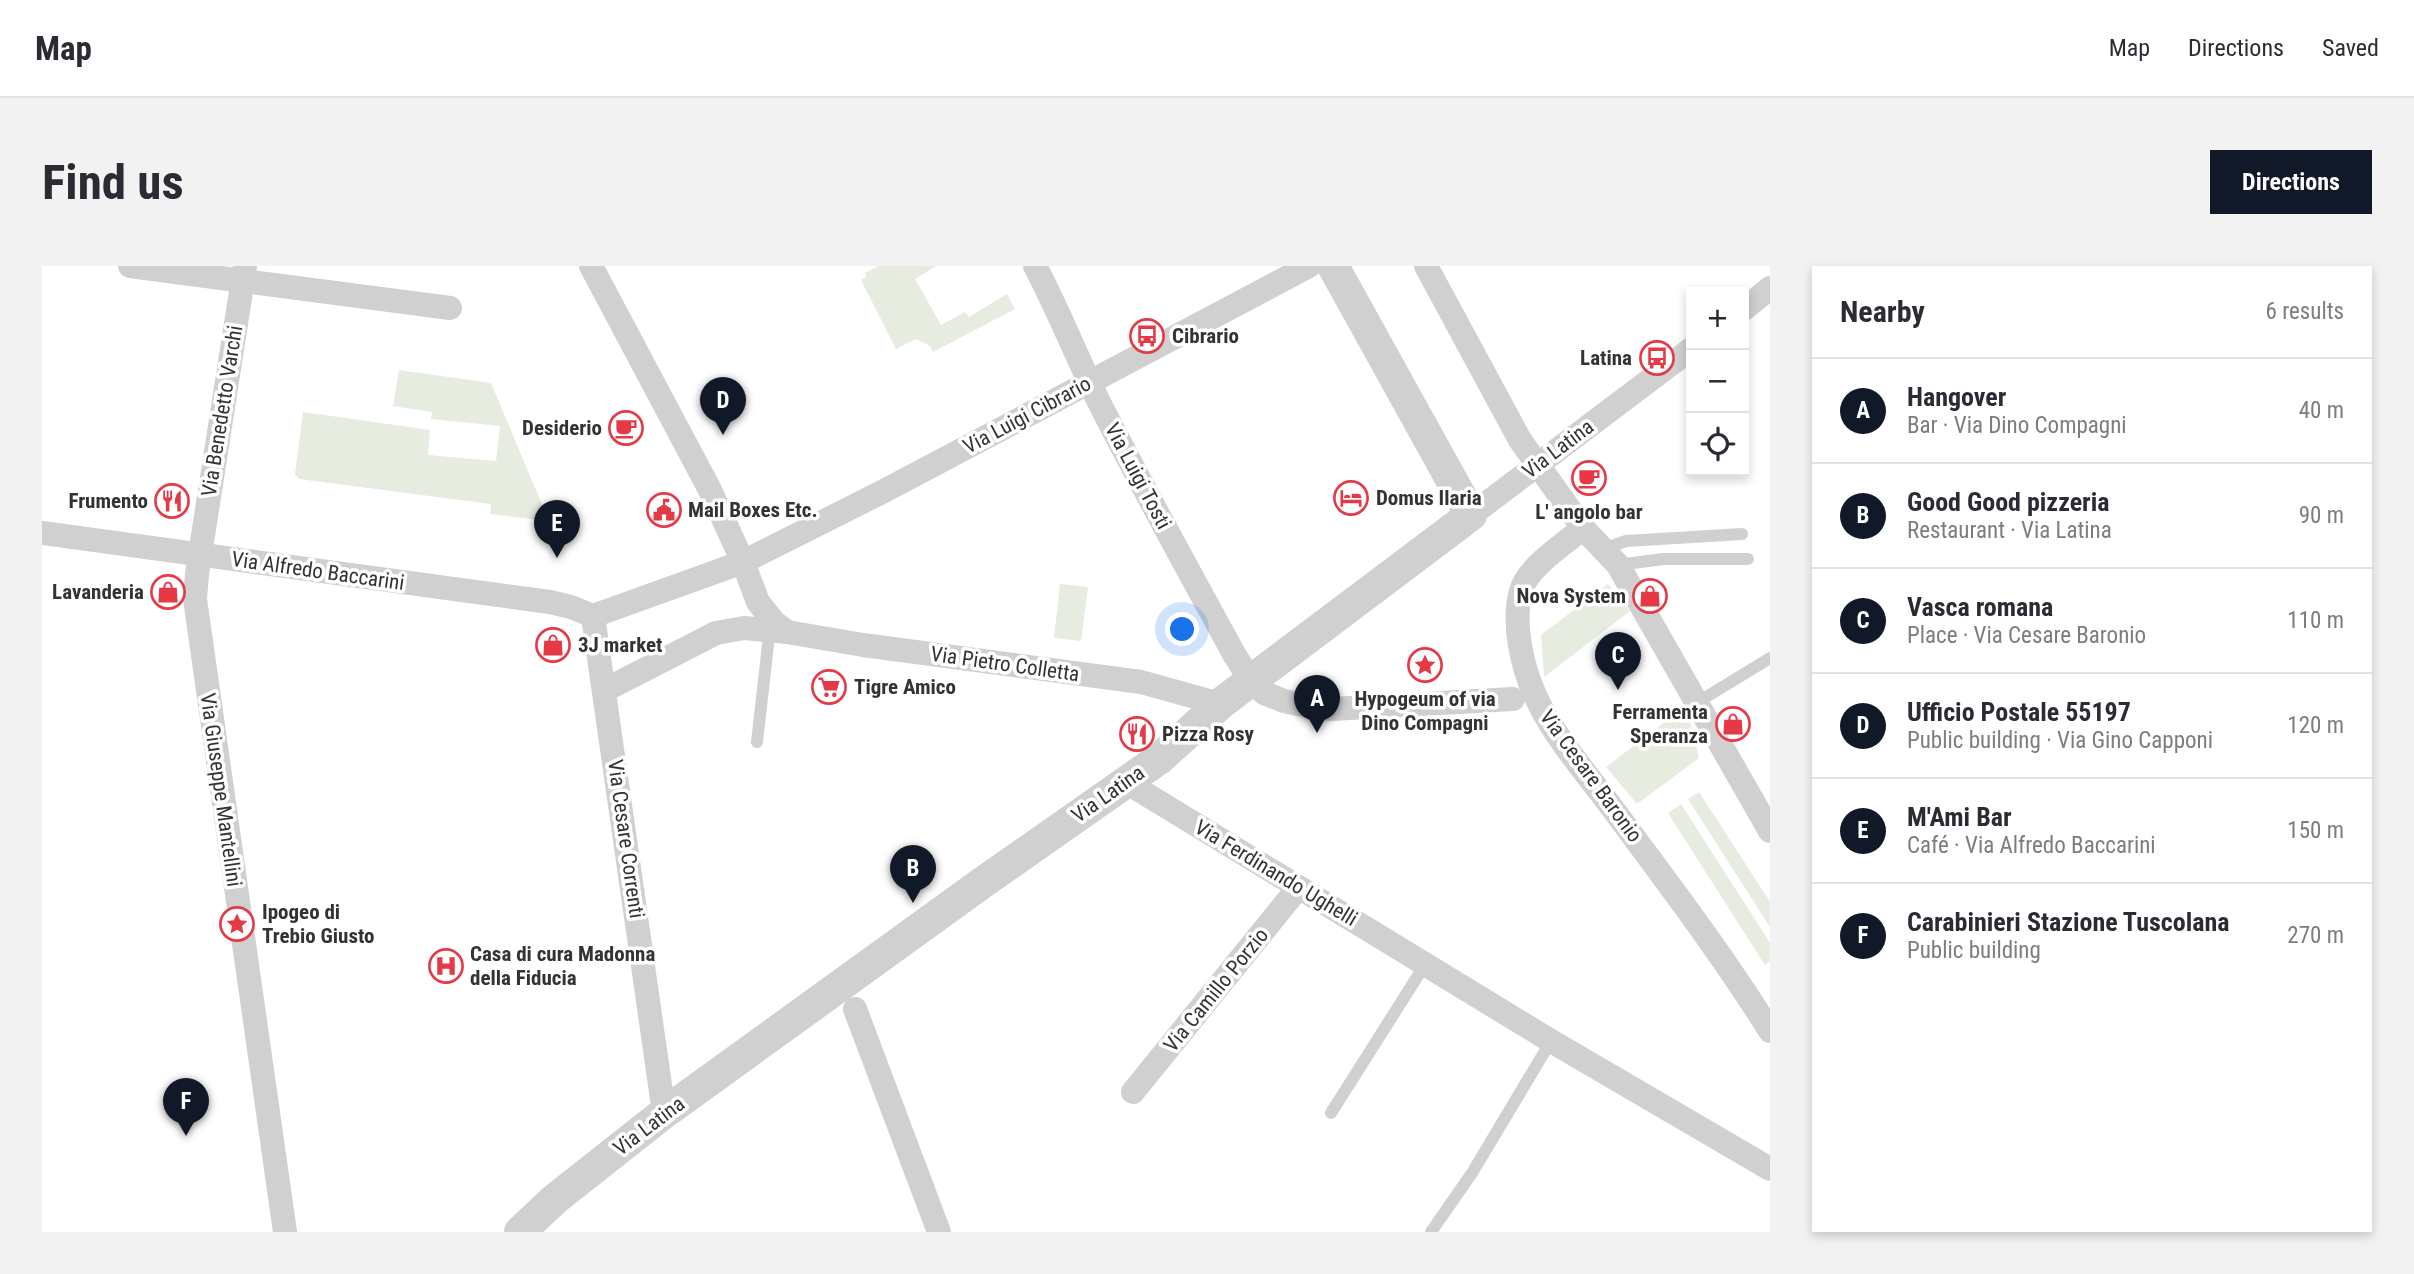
<!DOCTYPE html>
<meta charset="utf-8">
<style>
body{margin:0;font-family:"Roboto Condensed",sans-serif;background:#f2f2f3;color:#2b2b33}
.controls{position:absolute;right:21px;top:21px;display:grid;overflow:hidden;border-radius:0px;box-shadow:0 4px 10px #0003}
.controls button{width:63px;height:63px;display:grid;place-items:center;padding:0;border:0;border-bottom:2px solid #e1e1e2;background:#fff;color:#2b2b33;font:35px sans-serif}
.you{position:absolute;left:1141px;top:364px;width:24px;height:24px;margin:-18px;border:5px solid #fff;border-radius:50%;background:#1a73e8;box-shadow:0 0 0 10px #1a73e833}
.badge{display:grid;place-items:center;width:46px;height:46px;border-radius:50%;background:#111827;color:#fff;font-size:23px;font-weight:700}
.pin{position:absolute;translate:-50% -58px;filter:drop-shadow(0 2px 4px #0008)}
.pin::after{content:'';position:absolute;top:37px;width:24px;height:21px;background:inherit;clip-path:polygon(0 0,100% 0,50% 100%)}
.list{margin:0;padding:0;list-style:none}
h2{display:flex;justify-content:space-between;align-items:center;height:91px;margin:0;padding:0 28px;font-size:30px}
h2 small{font-size:23px;font-weight:400;color:#7c7c81}
.list li{display:grid;grid-template-columns:46px 1fr auto;gap:21px;align-items:center;box-sizing:border-box;height:105px;padding:0 28px;border-top:2px solid #e1e1e2}
.list b{display:block;font-size:26px;white-space:nowrap}
.list p{margin:0;font-size:23px;white-space:nowrap;color:#7c7c81}
.list em{font-size:23px;font-style:normal;color:#7c7c81}
.icon{flex:none;width:38px;height:38px;fill:none;stroke:currentColor;stroke-width:2;stroke-linecap:round;stroke-linejoin:round}
.map{position:relative;flex:none;width:1728px;height:966px;overflow:hidden;border-radius:0px}
header{display:flex;align-items:center;gap:42px;box-sizing:border-box;height:98px;padding:0 35px;background:#fff;border-bottom:2px solid #e1e1e2}
header strong{font-size:33px}
nav{display:flex;gap:38px;margin-inline-start:auto;font-size:24px}
.intro{display:flex;align-items:center;justify-content:space-between;box-sizing:border-box;height:168px;padding:0 42px}
h1{margin:0;font-size:49px}
.button{padding:18px 32px;border-radius:0px;background:#111827;color:#fff;font-size:24px;font-weight:700}
main{display:flex;gap:42px;padding:0 42px}
aside{flex:1;background:#fff;border-radius:0px;box-shadow:0 4px 10px #0003}
.map>svg:first-child{display:block}
.green{fill:#e6ecdf}
.lines{fill:none;stroke-linecap:round;stroke-linejoin:round}
.service{stroke:#d0d0d0;stroke-width:12}
.minor{stroke:#d0d0d0;stroke-width:24}
.tertiary{stroke:#d0d0d0;stroke-width:32}
.labels{text-anchor:middle;stroke-width:7;stroke-linejoin:round;paint-order:stroke}
.poi-label{font-size:21px;font-weight:bold;fill:#333;stroke:#fff;text-anchor:start}
.street-label{font-size:21px;fill:#333;stroke:#fff}
</style>
<header>
<strong>Map</strong>
<nav><a>Map</a><a>Directions</a><a>Saved</a></nav>
</header>
<div class="intro"><h1>Find us</h1><a class="button">Directions</a></div>
<main>
<div class="map">
<svg width="1728" height="966" viewBox="0 0 1728 966">
<rect width="100%" height="100%" fill="#fff"/>
<g class="green">
<path d="M 836,0 L 894,0 L 873,13 L 899,59 L 923,46 L 927,51 L 965,28 L 973,43 L 891,86 L 888,80 L 874,73 L 854,83 L 819,14 L 824,11 L 823,7 Z"/>
<path d="M 357,104 L 449,117 L 507,255 L 448,248 L 449,238 L 257,213 L 253,208 L 261,146 L 388,164 L 386,189 L 454,195 L 458,160 L 389,153 L 390,146 L 351,140 Z"/>
<path d="M 1018,318 L 1046,321 L 1039,375 L 1012,372 Z"/>
<path d="M 1566,318 L 1588,345 L 1502,411 L 1499,369 Z"/>
<path d="M 1644,440 L 1657,492 L 1595,538 L 1564,501 Z"/>
<path d="M 1657,526 L 1728,636 L 1728,661 L 1646,533 Z"/>
<path d="M 1639,538 L 1728,677 L 1728,695 L 1723,699 L 1626,547 Z"/>
</g>
<g class="lines">
<g class="service">
<path d="M 1561,283 L 1584,275 L 1700,268"/>
<path d="M 1576,299 L 1621,293 L 1706,293"/>
<path d="M 1656,436 L 1728,392"/>
<path d="M 715,476 L 728,361"/>
<path d="M 1289,847 L 1384,697"/>
<path d="M 1389,966 L 1430,907 L 1509,775"/>
</g>
<g class="minor">
<path d="M 88,0 L 408,42"/>
<path d="M 203,0 L 155,308 L 153,333 L 243,966"/>
<path d="M 549,0 L 668,224 L 701,296 L 716,336 L 732,356 L 745,366"/>
<path d="M 993,0 C 1018,47 1037,97 1061,144 C 1103,226 1148,307 1192,388 L 1209,415 L 1222,427 L 1242,435 L 1274,442 L 1290,443 L 1471,433"/>
<path d="M 1384,0 L 1478,174 L 1541,262"/>
<path d="M 1702,43 L 1728,22"/>
<path d="M 1429,249 L 1649,83"/>
<path d="M 0,267 L 508,336 L 529,341 L 551,350"/>
<path d="M 551,350 L 701,296 L 842,225 L 1267,0"/>
<path d="M 551,350 L 622,847"/>
<path d="M 563,424 L 674,367 L 702,362 L 745,366 L 821,379 L 1099,416 L 1178,438"/>
<path d="M 1084,516 L 1509,775 L 1728,903"/>
<path d="M 1728,565 L 1576,299 L 1541,262 C 1523,278 1485,301 1479,325 C 1470,357 1480,400 1493,429 C 1509,467 1546,509 1571,543 C 1625,616 1680,688 1728,765"/>
<path d="M 813,743 L 897,966"/>
<path d="M 1091,826 L 1256,622"/>
</g>
<path class="tertiary" d="M 478,966 L 513,933 L 622,847 L 940,617 L 1117,493 L 1178,438 L 1429,249 L 1291,0"/>
</g>
<defs>
<g id="bus-ring" transform="scale(1.75)"><circle r="9.5" fill="#fff" stroke="#e63946" stroke-width="1.5"/><path d="M-5-6H5V4H4V6H2V4H-2V6H-4V4H-5ZM-3.5-4V0h7V-4ZM-3.5 1.2v1.5H-2V1.2ZM2 1.2v1.5H3.5V1.2Z" fill="#e63946"/></g>
<g id="cafe-ring" transform="scale(1.75)"><circle r="9.5" fill="#fff" stroke="#e63946" stroke-width="1.5"/><path d="M-5.5-4.5H6V0H3Q3 3.5 0 3.5H-2.5Q-5.5 3.5-5.5 0ZM3-3.2v2h1.7v-2ZM-6 4.5H4V6H-6Z" fill="#e63946"/></g>
<g id="hotel-ring" transform="scale(1.75)"><circle r="9.5" fill="#fff" stroke="#e63946" stroke-width="1.5"/><path d="M-6-4.5h1.5V1H6V5H4.5V3h-9V5H-6ZM-4 0a1.8 1.8 0 1 1 3.6 0ZM.5 0V-2.5h3Q6-2.5 6 0Z" fill="#e63946"/></g>
<g id="restaurant-ring" transform="scale(1.75)"><circle r="9.5" fill="#fff" stroke="#e63946" stroke-width="1.5"/><path d="M-5-6h1v4h1v-4h1v4h1v-4h1v5L-1.5 .5V6h-2V.5L-5-1ZM5-6V6H3V1.5H1.5Q1.5-4 5-6Z" fill="#e63946"/></g>
<g id="civic-ring" transform="scale(1.75)"><circle r="9.5" fill="#fff" stroke="#e63946" stroke-width="1.5"/><path d="M-.6-6.5H3V-4.5H.6V-3L4-1V1h2V6H-6V1h2V-1L-.6-3ZM-1.2 2.5V6h2.4V2.5Z" fill="#e63946"/></g>
<g id="shop-ring" transform="scale(1.75)"><circle r="9.5" fill="#fff" stroke="#e63946" stroke-width="1.5"/><path d="M-5-2.5h2.3a2.7 3.5 0 0 1 5.4 0H5L5.5 6h-11ZM-1.5-2.5h3a1.5 2.3 0 0 0-3 0Z" fill="#e63946"/></g>
<g id="sight-ring" transform="scale(1.75)"><circle r="9.5" fill="#fff" stroke="#e63946" stroke-width="1.5"/><path d="M0-6L1.8-2.2L6-1.7L2.9 1.2L3.7 5.4L0 3.3L-3.7 5.4L-2.9 1.2L-6-1.7L-1.8-2.2Z" fill="#e63946"/></g>
<g id="supermarket-ring" transform="scale(1.75)"><circle r="9.5" fill="#fff" stroke="#e63946" stroke-width="1.5"/><path d="M-6-5.5h2.5l.6 2H6L4.5 2H-2.5L-4.4-4H-6ZM-1.5 3.2a1.3 1.3 0 1 0 .1 0ZM3 3.2a1.3 1.3 0 1 0 .1 0Z" fill="#e63946"/></g>
<g id="hospital-ring" transform="scale(1.75)"><circle r="9.5" fill="#fff" stroke="#e63946" stroke-width="1.5"/><path d="M-5-5h3v3.5h4V-5h3V5h-3V1.5h-4V5h-3Z" fill="#e63946"/></g>
</defs>
<g fill-rule="evenodd">
<use href="#bus-ring" x="1105" y="70"/>
<use href="#bus-ring" x="1615" y="92"/>
<use href="#cafe-ring" x="584" y="162"/>
<use href="#cafe-ring" x="1547" y="212"/>
<use href="#hotel-ring" x="1309" y="232"/>
<use href="#restaurant-ring" x="130" y="235"/>
<use href="#civic-ring" x="622" y="244"/>
<use href="#shop-ring" x="126" y="326"/>
<use href="#shop-ring" x="1608" y="330"/>
<use href="#shop-ring" x="511" y="379"/>
<use href="#sight-ring" x="1383" y="399"/>
<use href="#supermarket-ring" x="787" y="421"/>
<use href="#shop-ring" x="1691" y="458"/>
<use href="#restaurant-ring" x="1095" y="468"/>
<use href="#sight-ring" x="195" y="658"/>
<use href="#hospital-ring" x="404" y="700"/>
</g>
<g class="labels">
<g class="poi-label">
<text x="1130" y="77">Cibrario</text>
<text x="1590" y="99" text-anchor="end">Latina</text>
<text x="560" y="169" text-anchor="end">Desiderio</text>
<text x="1334" y="239">Domus Ilaria</text>
<text x="106" y="242" text-anchor="end">Frumento</text>
<text x="646" y="251">Mail Boxes Etc.</text>
<text x="1547" y="253" text-anchor="middle">L' angolo bar</text>
<text x="102" y="333" text-anchor="end">Lavanderia</text>
<text x="1584" y="337" text-anchor="end">Nova System</text>
<text x="536" y="386">3J market</text>
<text x="812" y="428">Tigre Amico</text>
<text x="1383" y="440" text-anchor="middle">Hypogeum of via<tspan x="1383" dy="24">Dino Compagni</tspan></text>
<text x="1666" y="453" text-anchor="end">Ferramenta<tspan x="1666" dy="24">Speranza</tspan></text>
<text x="1120" y="475">Pizza Rosy</text>
<text x="220" y="653">Ipogeo di<tspan x="220" dy="24">Trebio Giusto</tspan></text>
<text x="428" y="695">Casa di cura Madonna<tspan x="428" dy="24">della Fiducia</tspan></text>
</g>
<g class="street-label">
<text transform="translate(180 145) rotate(-81)" y="7">Via Benedetto Varchi</text>
<text transform="translate(985 149) rotate(-28)" y="7">Via Luigi Cibrario</text>
<text transform="translate(1516 183) rotate(-37)" y="7">Via Latina</text>
<text transform="translate(1096 210) rotate(62)" y="7">Via Luigi Tosti</text>
<text transform="translate(276 305) rotate(8)" y="7">Via Alfredo Baccarini</text>
<text transform="translate(963 398) rotate(8)" y="7">Via Pietro Colletta</text>
<text transform="translate(1549 510) rotate(54)" y="7">Via Cesare Baronio</text>
<text transform="translate(179 524) rotate(82)" y="7">Via Giuseppe Mantellini</text>
<text transform="translate(1066 528) rotate(-35)" y="7">Via Latina</text>
<text transform="translate(584 573) rotate(82)" y="7">Via Cesare Correnti</text>
<text transform="translate(1234 607) rotate(31)" y="7">Via Ferdinando Ughelli</text>
<text transform="translate(1174 724) rotate(-51)" y="7">Via Camillo Porzio</text>
<text transform="translate(607 860) rotate(-37)" y="7">Via Latina</text>
</g>
</g>
</svg>
<div class="controls">
<button>+</button>
<button>−</button>
<button><svg class="icon" aria-label="locate" viewBox="0 0 24 24"><circle cx="12" cy="12" r="6"/><path d="M12 2v4M12 18v4M2 12h4M18 12h4"/></svg></button>
</div>
<div class="you"></div>
<div class="pin badge" style="left:1275px;top:467px">A</div>
<div class="pin badge" style="left:871px;top:637px">B</div>
<div class="pin badge" style="left:1576px;top:424px">C</div>
<div class="pin badge" style="left:681px;top:169px">D</div>
<div class="pin badge" style="left:515px;top:292px">E</div>
<div class="pin badge" style="left:144px;top:870px">F</div>
</div>
<aside>
<h2>Nearby<small>6 results</small></h2>
<ul class="list">
<li><span class="badge">A</span><div><b>Hangover</b><p>Bar · Via Dino Compagni</p></div><em>40 m</em></li>
<li><span class="badge">B</span><div><b>Good Good pizzeria</b><p>Restaurant · Via Latina</p></div><em>90 m</em></li>
<li><span class="badge">C</span><div><b>Vasca romana</b><p>Place · Via Cesare Baronio</p></div><em>110 m</em></li>
<li><span class="badge">D</span><div><b>Ufficio Postale 55197</b><p>Public building · Via Gino Capponi</p></div><em>120 m</em></li>
<li><span class="badge">E</span><div><b>M'Ami Bar</b><p>Café · Via Alfredo Baccarini</p></div><em>150 m</em></li>
<li><span class="badge">F</span><div><b>Carabinieri Stazione Tuscolana</b><p>Public building</p></div><em>270 m</em></li>
</ul>
</aside>
</main>
